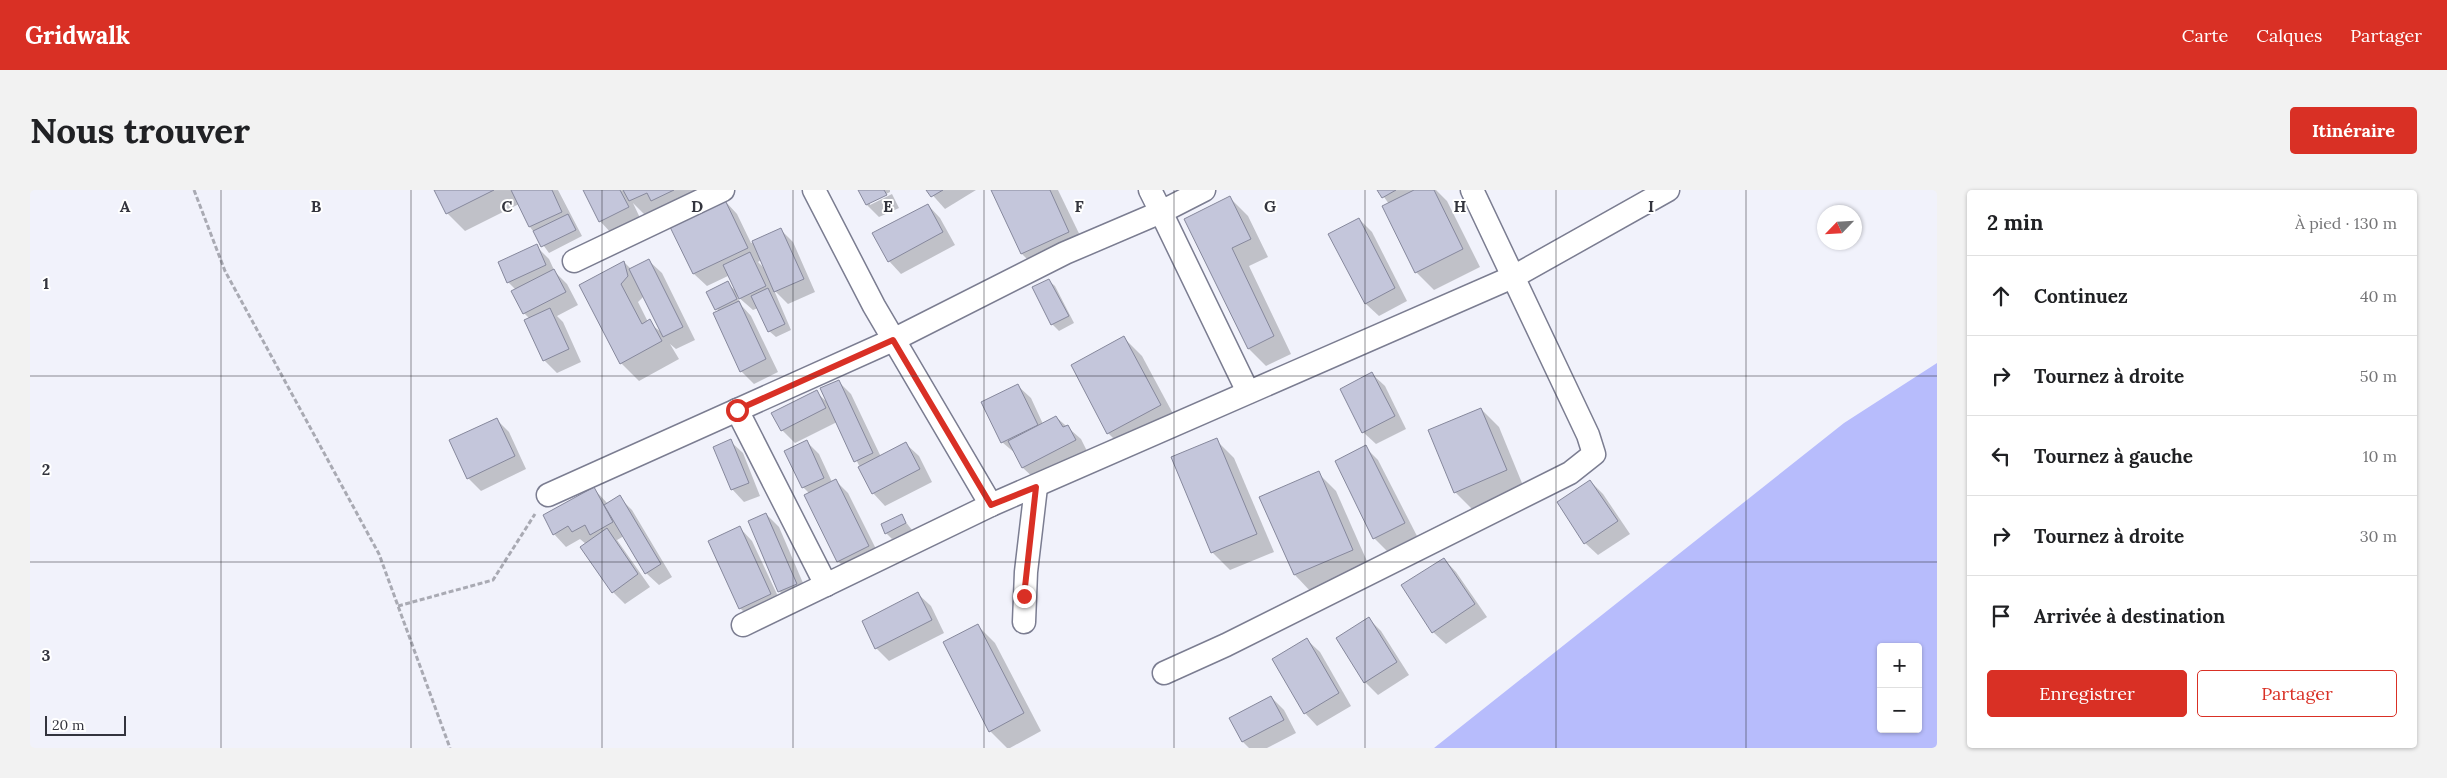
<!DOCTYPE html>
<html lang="fr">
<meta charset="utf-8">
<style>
body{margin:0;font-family:Lora,serif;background:#f2f2f2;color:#202124}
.controls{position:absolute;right:15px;bottom:15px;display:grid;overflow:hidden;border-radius:5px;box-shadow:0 1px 4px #0004}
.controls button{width:45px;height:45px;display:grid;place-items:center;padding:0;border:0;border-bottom:1px solid #e0e0e0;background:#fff;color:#202124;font:25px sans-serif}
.compass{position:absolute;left:1787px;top:15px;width:45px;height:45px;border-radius:50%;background:#fff;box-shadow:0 1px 4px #0004;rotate:245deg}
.scale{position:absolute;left:15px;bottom:12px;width:81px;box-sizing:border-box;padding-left:5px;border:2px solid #33343d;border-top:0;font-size:14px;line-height:18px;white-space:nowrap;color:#33343d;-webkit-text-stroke:4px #fff;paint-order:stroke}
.stop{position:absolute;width:15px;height:15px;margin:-11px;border:4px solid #d93025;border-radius:50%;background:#fff}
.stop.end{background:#d93025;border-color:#fff;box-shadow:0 1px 5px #0008}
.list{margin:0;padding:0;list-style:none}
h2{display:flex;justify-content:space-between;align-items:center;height:65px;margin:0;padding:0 20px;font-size:21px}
h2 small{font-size:16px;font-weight:400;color:#757577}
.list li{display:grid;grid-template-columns:32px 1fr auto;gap:15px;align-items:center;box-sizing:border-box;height:80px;padding:0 20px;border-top:1px solid #e0e0e0}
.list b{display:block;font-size:19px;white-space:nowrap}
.list em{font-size:16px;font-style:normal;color:#757577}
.actions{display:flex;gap:10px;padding:15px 20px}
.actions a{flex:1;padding:11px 0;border:1px solid #d93025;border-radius:5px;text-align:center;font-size:18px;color:#d93025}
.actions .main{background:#d93025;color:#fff}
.icon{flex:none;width:28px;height:28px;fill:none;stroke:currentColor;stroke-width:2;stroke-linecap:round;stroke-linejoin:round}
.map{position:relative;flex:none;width:1907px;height:558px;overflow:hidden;border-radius:5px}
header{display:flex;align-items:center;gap:30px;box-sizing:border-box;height:70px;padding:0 25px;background:#d93025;color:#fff}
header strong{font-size:24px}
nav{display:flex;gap:28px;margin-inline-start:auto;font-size:18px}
.intro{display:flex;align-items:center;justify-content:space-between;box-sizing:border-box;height:120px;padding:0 30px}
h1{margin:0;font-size:35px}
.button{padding:12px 22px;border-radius:5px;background:#d93025;color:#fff;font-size:18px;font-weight:700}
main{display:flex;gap:30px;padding:0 30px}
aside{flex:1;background:#fff;border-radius:5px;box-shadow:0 1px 4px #0004}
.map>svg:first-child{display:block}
.green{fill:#b7bcfc;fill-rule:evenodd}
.shadow{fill:#0003;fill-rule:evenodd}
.building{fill:#c4c6db;stroke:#86889c}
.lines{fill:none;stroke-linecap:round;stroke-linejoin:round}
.minor-casing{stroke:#7b7d91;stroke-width:25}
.path{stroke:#a9aab3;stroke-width:3;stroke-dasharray:5 2.5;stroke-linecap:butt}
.minor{stroke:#fff;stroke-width:22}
.route{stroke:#d93025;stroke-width:6}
.grid{fill:none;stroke:#33343d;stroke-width:1;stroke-opacity:0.55}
.grid-label{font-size:16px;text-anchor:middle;font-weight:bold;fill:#33343d;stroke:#fff;stroke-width:4;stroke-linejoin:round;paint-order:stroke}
</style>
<header>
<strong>Gridwalk</strong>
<nav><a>Carte</a><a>Calques</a><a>Partager</a></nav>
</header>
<div class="intro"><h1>Nous trouver</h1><a class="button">Itinéraire</a></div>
<main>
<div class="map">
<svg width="1907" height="558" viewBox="0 0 1907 558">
<rect width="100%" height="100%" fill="#f1f2fb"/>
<path class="green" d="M 1907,173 L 1907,558 L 1404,558 L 1814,233 ZM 1851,457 L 1888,457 L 1888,539 L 1851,539 Z"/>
<g class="shadow">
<path d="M 406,0 L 528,0 L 552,46 L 519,63 L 500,37 L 489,14 L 435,41 L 417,23 Z"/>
<path d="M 554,0 L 689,0 L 618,28 L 603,13 L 611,30 L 582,44 L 570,31 Z"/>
<path d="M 830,0 L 860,0 L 860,2 L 840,12 L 840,15 L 862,4 L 869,18 L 849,27 L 837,15 Z"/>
<path d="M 898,0 L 946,0 L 915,19 Z"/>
<path d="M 963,0 L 1028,0 L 1057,60 L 1010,82 L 992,64 Z"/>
<path d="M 1349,0 L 1406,0 L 1417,11 L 1450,77 L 1404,100 L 1386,82 L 1359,14 Z"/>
<path d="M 1200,8 L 1218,26 L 1238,67 L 1219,76 L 1261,164 L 1236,176 L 1219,159 L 1156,29 Z"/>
<path d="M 695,11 L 707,24 L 721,53 L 750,39 L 763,52 L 785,102 L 758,114 L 744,100 L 761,140 L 746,147 L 739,141 L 728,118 L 723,120 L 707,106 L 712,116 L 721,126 L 748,182 L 724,194 L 711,181 L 689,122 L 678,103 L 697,93 L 707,102 L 700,85 L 677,96 L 664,84 L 641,37 ZM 731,70 L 736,80 L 728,72 Z"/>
<path d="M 898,15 L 910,28 L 925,55 L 871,84 L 859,71 Z"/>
<path d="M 1329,29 L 1342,42 L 1377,111 L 1349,126 L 1336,114 L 1300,44 Z"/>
<path d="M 506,56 L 519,69 L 525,82 L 537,94 L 548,115 L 527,126 L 533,132 L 551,172 L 527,183 L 514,170 L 499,128 L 494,123 L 486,100 L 478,92 Z"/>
<path d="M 619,71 L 632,83 L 665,150 L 646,159 L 640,154 L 649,169 L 609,191 L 591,173 L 550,96 L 594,72 L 601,79 ZM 614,106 L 631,142 L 618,132 L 608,112 Z"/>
<path d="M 1018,90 L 1025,96 L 1044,133 L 1029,141 L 1022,134 Z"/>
<path d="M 1094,148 L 1112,166 L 1148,233 L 1096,261 L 1078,243 Z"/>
<path d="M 1342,184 L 1355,196 L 1376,239 L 1346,254 L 1333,242 Z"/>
<path d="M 808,191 L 821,204 L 851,267 L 876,254 L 889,266 L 902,292 L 855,316 L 843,303 L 807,232 L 765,253 L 752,240 L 786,202 L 798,213 Z"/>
<path d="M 988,196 L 1001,208 L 1013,234 L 1026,227 L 1051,249 L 1058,263 L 1006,290 L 993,278 L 986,264 L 972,252 Z"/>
<path d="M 1451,219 L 1469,237 L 1494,298 L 1443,320 L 1425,302 Z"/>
<path d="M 466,229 L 479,242 L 496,279 L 451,301 L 438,288 Z"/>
<path d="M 1186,250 L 1204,268 L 1244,362 L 1200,380 L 1182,362 Z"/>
<path d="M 700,251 L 713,263 L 730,306 L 714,312 L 702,299 Z"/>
<path d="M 777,252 L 789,264 L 802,292 L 805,290 L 818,303 L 851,369 L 821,384 L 808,371 L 779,303 L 773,297 Z"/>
<path d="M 1335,257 L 1348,270 L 1387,346 L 1357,361 L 1344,348 Z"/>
<path d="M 1288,283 L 1306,301 L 1340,378 L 1282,403 L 1265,385 Z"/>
<path d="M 1560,291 L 1573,304 L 1600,344 L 1568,365 L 1555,353 Z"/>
<path d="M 564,299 L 578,314 L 589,307 L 602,320 L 642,387 L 629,395 L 616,383 L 594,346 L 587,350 L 620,397 L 595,414 L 583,402 L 556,354 L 550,349 L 536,357 L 524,344 Z"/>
<path d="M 736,324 L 749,337 L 779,407 L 762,414 L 749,401 Z"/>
<path d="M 871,326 L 882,340 L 862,349 L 856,343 Z"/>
<path d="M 710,338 L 722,351 L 753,417 L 723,431 L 710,418 Z"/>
<path d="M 1414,369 L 1426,382 L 1457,427 L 1416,454 L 1403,442 Z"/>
<path d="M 888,404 L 901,416 L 914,443 L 859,471 L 846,458 Z"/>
<path d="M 1339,429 L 1351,441 L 1379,485 L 1348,505 L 1335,492 Z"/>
<path d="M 947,435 L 965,453 L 1011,541 L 980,558 L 977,558 L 960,541 Z"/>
<path d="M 1277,450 L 1290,462 L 1321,516 L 1287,536 L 1275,523 Z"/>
<path d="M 1241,507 L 1254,520 L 1266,543 L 1237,558 L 1219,558 L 1213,552 Z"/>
</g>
<g class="building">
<path d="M 404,0 L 464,0 L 416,24 Z"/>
<path d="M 481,0 L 522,0 L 532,22 L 499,37 Z"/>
<path d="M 553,0 L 590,0 L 599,17 L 569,32 Z"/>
<path d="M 593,0 L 644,0 L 621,11 L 617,3 L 599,11 Z"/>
<path d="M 828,0 L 854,0 L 857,5 L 836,15 Z"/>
<path d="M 896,0 L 913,0 L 901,7 Z"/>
<path d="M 961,0 L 1020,0 L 1039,42 L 991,64 Z"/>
<path d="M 1347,0 L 1366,0 L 1352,8 Z"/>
<path d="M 1384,0 L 1404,0 L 1433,59 L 1385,83 L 1352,16 Z"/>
<path d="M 1200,6 L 1221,49 L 1202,58 L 1244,146 L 1218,159 L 1154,29 Z"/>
<path d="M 695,10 L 718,58 L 663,84 L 640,37 Z"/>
<path d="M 898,14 L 913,42 L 858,72 L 842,43 Z"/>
<path d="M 538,24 L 546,40 L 511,57 L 503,41 Z"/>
<path d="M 1329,28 L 1365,98 L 1335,114 L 1298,44 Z"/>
<path d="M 751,38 L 774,89 L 744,102 L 722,51 Z"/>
<path d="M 507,54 L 516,75 L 477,93 L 468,72 Z"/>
<path d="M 720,62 L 736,96 L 709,109 L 693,75 Z"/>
<path d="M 619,69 L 653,137 L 633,147 L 599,79 Z"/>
<path d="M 594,71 L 598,86 L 591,94 L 612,134 L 620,129 L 632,151 L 590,174 L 549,95 Z"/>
<path d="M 524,79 L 536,102 L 493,124 L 481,101 Z"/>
<path d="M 1019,89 L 1039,126 L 1021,135 L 1002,97 Z"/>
<path d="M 698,91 L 707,109 L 685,120 L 676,102 Z"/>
<path d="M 738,98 L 755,134 L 738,142 L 721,106 Z"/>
<path d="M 709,111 L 736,169 L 710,182 L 683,123 Z"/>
<path d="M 520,118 L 539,159 L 513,171 L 494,130 Z"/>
<path d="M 1094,146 L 1131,215 L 1077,244 L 1041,175 Z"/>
<path d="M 1342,182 L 1365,226 L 1332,243 L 1310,199 Z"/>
<path d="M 809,190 L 843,263 L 824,272 L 790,198 Z"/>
<path d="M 988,194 L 1008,235 L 971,253 L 951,212 Z"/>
<path d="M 787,200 L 796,218 L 751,241 L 741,223 Z"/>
<path d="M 1451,218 L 1477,280 L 1424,303 L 1398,240 Z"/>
<path d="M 1026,226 L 1033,237 L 1038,235 L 1046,250 L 992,278 L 978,251 Z"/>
<path d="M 467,228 L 485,266 L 437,289 L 419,250 Z"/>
<path d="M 1187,248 L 1227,344 L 1181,363 L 1141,267 Z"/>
<path d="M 701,249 L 719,293 L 701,300 L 683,257 Z"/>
<path d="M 777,250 L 794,288 L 772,298 L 754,261 Z"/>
<path d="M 876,252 L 890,279 L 842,304 L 828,277 Z"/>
<path d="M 1336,255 L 1375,333 L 1343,349 L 1305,271 Z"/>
<path d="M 1289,281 L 1323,360 L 1264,385 L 1229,307 Z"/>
<path d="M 806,289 L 839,356 L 807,372 L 774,305 Z"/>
<path d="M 1560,290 L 1588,331 L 1554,354 L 1527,312 Z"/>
<path d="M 564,297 L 583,332 L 560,345 L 555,335 L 542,342 L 538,336 L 523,345 L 513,325 Z"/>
<path d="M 590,305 L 631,374 L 615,384 L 574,315 Z"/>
<path d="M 736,323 L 767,394 L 748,402 L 718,331 Z"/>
<path d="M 872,324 L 876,333 L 855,344 L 851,334 Z"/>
<path d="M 710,336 L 741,404 L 709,419 L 678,351 Z"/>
<path d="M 577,338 L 608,384 L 582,403 L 550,357 Z"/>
<path d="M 1414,368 L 1445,414 L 1402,443 L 1371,395 Z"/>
<path d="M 888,402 L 902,430 L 845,459 L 832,431 Z"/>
<path d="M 1339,427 L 1367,472 L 1334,493 L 1306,448 Z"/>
<path d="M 948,434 L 994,523 L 959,542 L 913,452 Z"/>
<path d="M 1277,448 L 1309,503 L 1274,524 L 1242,469 Z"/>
<path d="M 1241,506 L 1254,530 L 1212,552 L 1199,528 Z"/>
</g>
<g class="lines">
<g class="minor-casing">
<g id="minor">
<path d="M 784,0 L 844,116 L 961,315"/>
<path d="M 1120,0 L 1131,22 L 1174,0"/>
<path d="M 544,71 L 693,0"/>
<path d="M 707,220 L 796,395"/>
<path d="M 518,305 L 863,150 L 1035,63 L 1131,22 L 1218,202"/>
<path d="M 994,432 L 996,382 L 1006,297"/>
<path d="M 713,435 L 961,315 L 1485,86 L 1638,0"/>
<path d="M 1134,483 L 1196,455 L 1540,283 L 1564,264 L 1558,245 L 1442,0"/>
</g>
</g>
<g class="path">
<path d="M 164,0 L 195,81 L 349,364 L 420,558"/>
<path d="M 368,416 L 463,390 L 505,324"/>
</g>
<use href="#minor" class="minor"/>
</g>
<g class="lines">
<path class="route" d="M 707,220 L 863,150 L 961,315 L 1006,297 L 994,406"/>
</g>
<path class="grid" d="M 191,0 L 191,558M 381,0 L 381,558M 572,0 L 572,558M 763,0 L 763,558M 954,0 L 954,558M 1144,0 L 1144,558M 1335,0 L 1335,558M 1526,0 L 1526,558M 1716,0 L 1716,558M 0,186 L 1907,186M 0,372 L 1907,372"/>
<g class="grid-label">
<text x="95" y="22">A</text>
<text x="286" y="22">B</text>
<text x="477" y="22">C</text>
<text x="667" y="22">D</text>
<text x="858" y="22">E</text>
<text x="1049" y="22">F</text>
<text x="1240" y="22">G</text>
<text x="1430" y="22">H</text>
<text x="1621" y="22">I</text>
<text x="16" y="99">1</text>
<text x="16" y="285">2</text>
<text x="16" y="471">3</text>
</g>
</svg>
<div class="controls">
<button>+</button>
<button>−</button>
</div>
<svg class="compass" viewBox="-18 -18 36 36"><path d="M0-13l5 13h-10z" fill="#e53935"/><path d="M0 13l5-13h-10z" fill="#757577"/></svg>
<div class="scale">20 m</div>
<div class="stop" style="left:707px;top:220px"></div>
<div class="stop end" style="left:994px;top:406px"></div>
</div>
<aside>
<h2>2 min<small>À pied · 130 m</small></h2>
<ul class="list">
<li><svg class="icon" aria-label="ahead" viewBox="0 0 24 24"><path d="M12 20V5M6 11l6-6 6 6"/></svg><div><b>Continuez</b></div><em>40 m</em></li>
<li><svg class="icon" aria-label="right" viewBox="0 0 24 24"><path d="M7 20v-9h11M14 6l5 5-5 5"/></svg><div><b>Tournez à droite</b></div><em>50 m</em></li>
<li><svg class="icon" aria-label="left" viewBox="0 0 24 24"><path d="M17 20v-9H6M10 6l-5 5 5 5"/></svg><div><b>Tournez à gauche</b></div><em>10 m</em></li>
<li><svg class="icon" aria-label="right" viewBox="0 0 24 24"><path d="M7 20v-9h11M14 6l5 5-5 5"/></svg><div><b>Tournez à droite</b></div><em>30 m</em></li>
<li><svg class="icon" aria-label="arrive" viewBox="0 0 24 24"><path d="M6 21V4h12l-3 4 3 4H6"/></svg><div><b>Arrivée à destination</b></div></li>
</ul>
<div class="actions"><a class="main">Enregistrer</a><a>Partager</a></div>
</aside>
</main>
